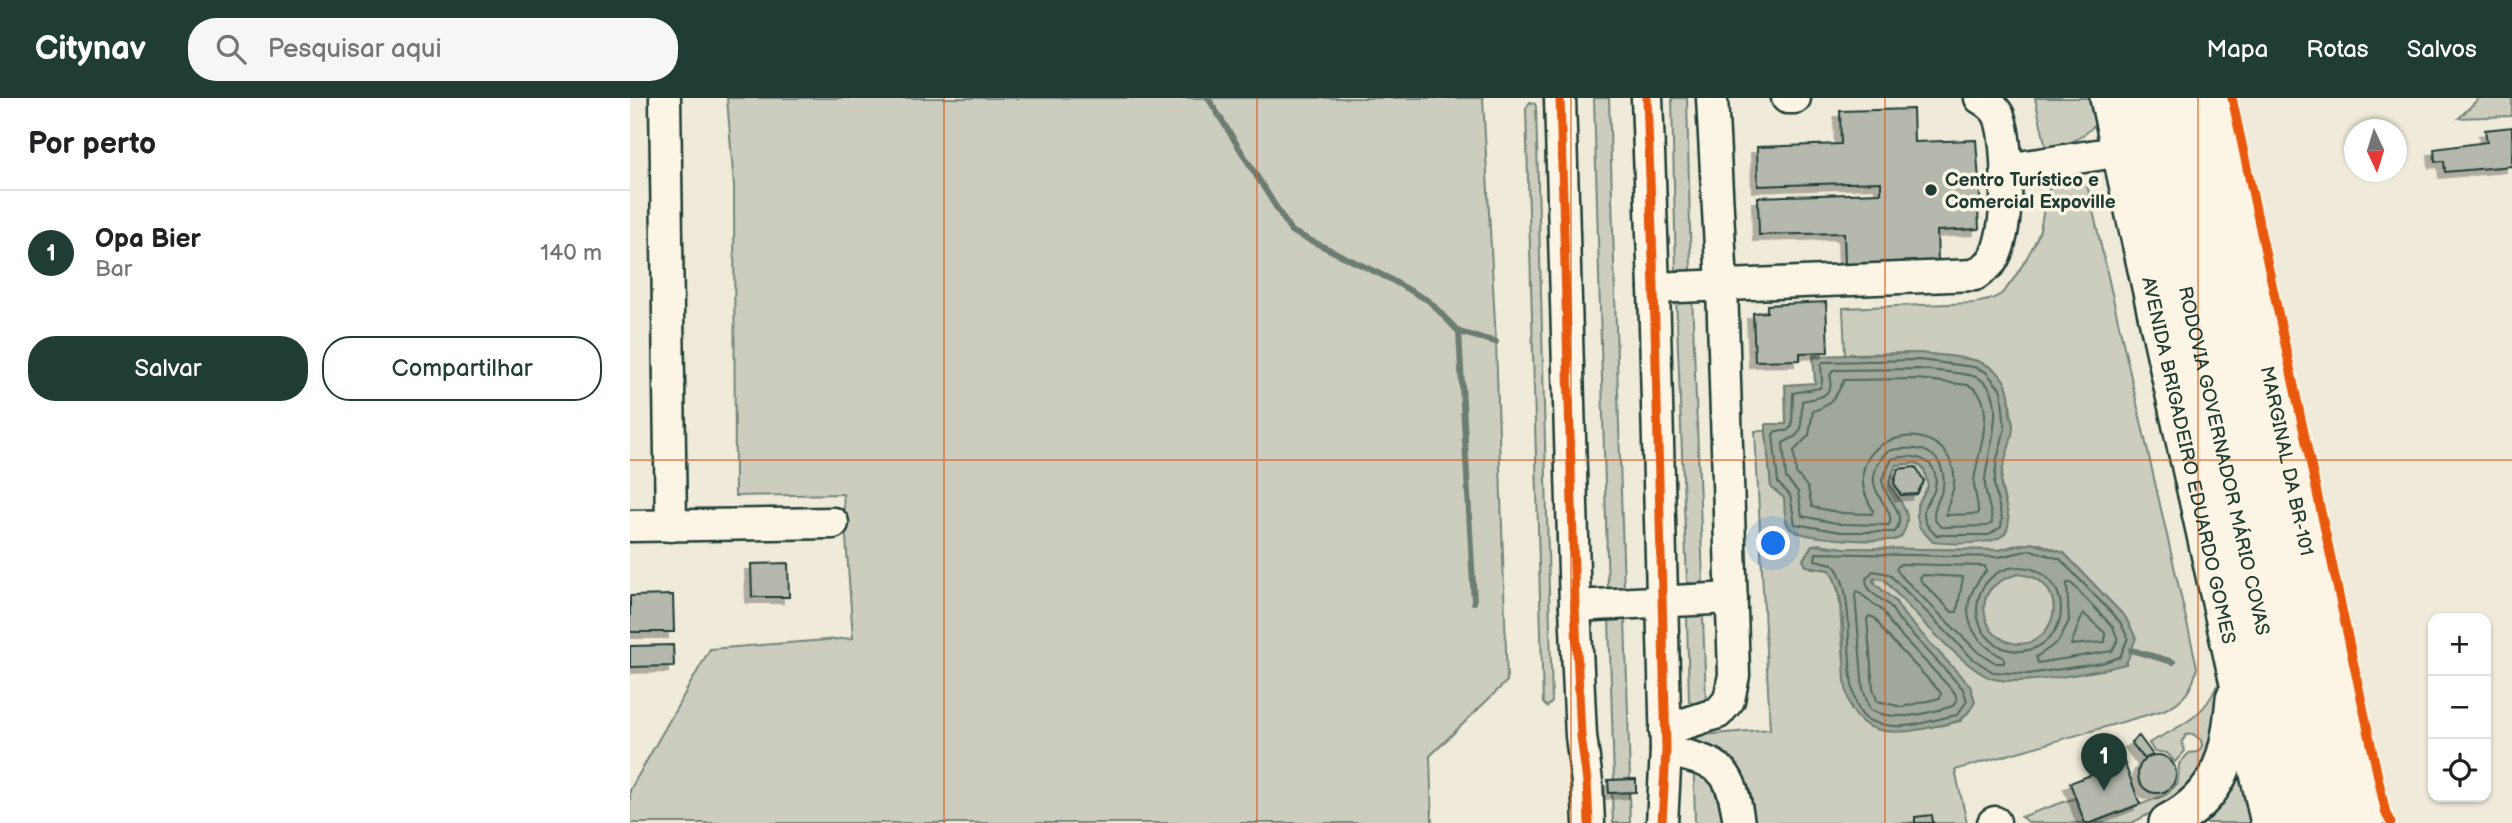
<!DOCTYPE html>
<html lang="pt">
<meta charset="utf-8">
<style>
body{margin:0;font-family:"Balsamiq Sans",sans-serif;background:#f6f6f6;color:#202124}
.controls{position:absolute;right:21px;bottom:21px;display:grid;overflow:hidden;border-radius:14px;box-shadow:0 2px 5px #0004}
.controls button{width:63px;height:63px;display:grid;place-items:center;padding:0;border:0;border-bottom:2px solid #e0e0e0;background:#fff;color:#202124;font:35px sans-serif}
.compass{position:absolute;left:1714px;top:21px;width:63px;height:63px;border-radius:50%;background:#fff;box-shadow:0 2px 5px #0004;rotate:176deg}
.you{position:absolute;left:1144px;top:446px;width:24px;height:24px;margin:-18px;border:5px solid #fff;border-radius:50%;background:#1a73e8;box-shadow:0 0 0 10px #1a73e833}
.badge{display:grid;place-items:center;width:46px;height:46px;border-radius:50%;background:#1f3d34;color:#fff;font-size:23px;font-weight:700}
.pin{position:absolute;translate:-50% -58px;filter:drop-shadow(0 2px 4px #0008)}
.pin::after{content:'';position:absolute;top:37px;width:24px;height:21px;background:inherit;clip-path:polygon(0 0,100% 0,50% 100%)}
.list{margin:0;padding:0;list-style:none}
h2{display:flex;justify-content:space-between;align-items:center;height:91px;margin:0;padding:0 28px;font-size:30px}
h2 small{font-size:23px;font-weight:400;color:#757577}
.list li{display:grid;grid-template-columns:46px 1fr auto;gap:21px;align-items:center;box-sizing:border-box;height:126px;padding:0 28px;border-top:2px solid #e0e0e0}
.list b{display:block;font-size:26px;white-space:nowrap}
.list p{margin:0;font-size:23px;white-space:nowrap;color:#757577}
.list em{font-size:23px;font-style:normal;color:#757577}
.actions{display:flex;gap:14px;padding:21px 28px}
.actions a{flex:1;padding:16px 0;border:2px solid #1f3d34;border-radius:28px;text-align:center;font-size:24px;color:#1f3d34}
.actions .main{background:#1f3d34;color:#fff}
.icon{flex:none;width:38px;height:38px;fill:none;stroke:currentColor;stroke-width:2;stroke-linecap:round;stroke-linejoin:round}
.map{position:relative;flex:none;width:1882px;height:725px;overflow:hidden}
header{display:flex;align-items:center;gap:42px;box-sizing:border-box;height:98px;padding:0 35px;background:#1f3d34;color:#fff}
header strong{font-size:33px}
nav{display:flex;gap:38px;margin-inline-start:auto;font-size:24px}
.search{width:490px;height:63px;background:#f6f6f6;display:flex;align-items:center;gap:18px;box-sizing:border-box;padding:0 24px;border-radius:28px;color:#757577;font-size:26px}
main{display:flex}
aside{flex:1;background:#fff}
.map>svg:first-child{display:block}
.green{fill:#cccdbf;stroke:#76857a;stroke-width:2;fill-rule:evenodd}
.water{fill:#9fa89a;stroke:#6c7d71;stroke-width:2;fill-rule:evenodd}
.lines{fill:none;stroke-linecap:round;stroke-linejoin:round}
.shore{stroke:#52685d;stroke-width:2}
.stream{stroke:#6c7d71;stroke-width:6}
.building{fill:#b5b9ad;stroke:#1f3d34;stroke-width:2;filter:url(#shadow)}
.minor-casing{stroke:#1f3d34;stroke-width:35}
.major-casing{stroke:#1f3d34;stroke-width:42}
.highway-casing{stroke:#1f3d34;stroke-width:44}
.minor{stroke:#fcf5e5;stroke-width:30}
.major{stroke:#fcf5e5;stroke-width:37}
.highway{stroke:#fcf5e5;stroke-width:38}
.cycleway-casing{stroke:#fcf5e5;stroke-width:13}
.cycleway{stroke:#e8590c;stroke-width:9}
.grid{fill:none;stroke:#de580e;stroke-width:2;stroke-opacity:0.55}
.poi-dot{fill:#1f3d34;stroke:#fcf5e5;stroke-width:2.5}
.labels{text-anchor:middle;stroke-width:7;stroke-linejoin:round;paint-order:stroke}
.poi-label{font-size:19px;font-weight:bold;fill:#1f3d34;stroke:#fcf5e5;text-anchor:start}
.street-label{font-size:19px;fill:#1f3d34;stroke:#fcf5e5}
</style>
<header>
<strong>Citynav</strong>
<div class="search"><svg class="icon" aria-label="search" viewBox="0 0 24 24"><circle cx="10" cy="10" r="6"/><path d="M15 15l6 6"/></svg>Pesquisar aqui</div>
<nav><a>Mapa</a><a>Rotas</a><a>Salvos</a></nav>
</header>
<main>
<aside>
<h2>Por perto<small></small></h2>
<ul class="list">
<li><span class="badge">1</span><div><b>Opa Bier</b><p>Bar</p></div><em>140 m</em></li>
</ul>
<div class="actions"><a class="main">Salvar</a><a>Compartilhar</a></div>
</aside>
<div class="map">
<svg width="1882" height="725" viewBox="0 0 1882 725">
<defs>
<filter id="shadow"><feDropShadow dx="-6" dy="6" stdDeviation="0" flood-color="#0004"/></filter>
</defs>
<rect width="100%" height="100%" fill="#efeada"/>
<filter id="ink" filterUnits="userSpaceOnUse"><feTurbulence type="fractalNoise" baseFrequency=".0143" numOctaves="2"/><feDisplacementMap in="SourceGraphic" scale="14" xChannelSelector="R" yChannelSelector="G"/><feConvolveMatrix kernelMatrix="1 2 1 2 8 2 1 2 1" color-interpolation-filters="sRGB"/></filter>
<g filter="url(#ink)">
<g class="green">
<path d="M 97,0 L 853,0 L 866,244 L 877,583 L 800,658 L 802,725 L 0,725 L 0,692 L 80,551 L 223,540 L 213,396 L 105,398 L 104,88 Z"/>
<path d="M 964,0 L 979,0 L 994,492 L 978,493 Z"/>
<path d="M 1042,0 L 1057,0 L 1061,173 L 1059,176 L 1049,177 L 1046,174 Z"/>
<path d="M 1405,0 L 1469,0 L 1473,16 C 1458,38 1442,47 1416,50 Z"/>
<path d="M 1849,0 L 1882,0 L 1882,18 L 1829,20 Z"/>
<path d="M 900,4 L 905,6 L 906,9 L 922,604 L 917,609 L 913,605 L 896,10 Z"/>
<path d="M 1439,75 L 1448,76 L 1456,82 L 1567,569 C 1563,591 1554,603 1534,612 L 1325,672 L 1337,725 L 1065,725 L 1063,638 L 1140,631 L 1125,333 L 1136,333 L 1141,389 L 1154,400 L 1166,434 L 1210,441 L 1265,442 L 1269,400 L 1263,394 L 1259,384 L 1266,367 L 1287,365 C 1300,375 1302,389 1291,401 L 1303,444 L 1361,443 L 1379,422 L 1371,386 L 1373,363 L 1383,330 L 1379,297 L 1359,268 L 1345,262 L 1289,255 L 1215,256 L 1213,210 L 1345,205 C 1355,203 1363,202 1371,196 C 1382,187 1404,149 1409,135 C 1417,110 1409,86 1439,75 ZM 1286,370 L 1294,383 L 1287,396 L 1271,397 L 1264,385 L 1268,371 ZM 1190,446 L 1214,450 L 1369,452 L 1389,446 L 1411,446 L 1434,455 L 1496,520 L 1473,572 C 1438,575 1401,587 1365,581 C 1339,577 1273,503 1254,481 L 1244,480 L 1247,489 L 1265,503 L 1274,517 L 1340,588 L 1345,603 L 1331,623 L 1308,628 L 1221,612 C 1216,589 1214,565 1212,541 C 1210,518 1212,493 1200,472 L 1182,470 L 1173,461 L 1182,447 Z"/>
<path d="M 1062,197 L 1073,483 L 1065,487 L 1057,484 L 1046,198 Z"/>
<circle cx="1389" cy="511" r="35"/>
<path d="M 1061,515 L 1070,515 L 1073,519 L 1076,603 L 1068,607 L 1059,604 L 1057,518 Z"/>
<path d="M 991,516 L 995,520 L 1000,681 L 984,682 L 979,521 L 982,517 Z"/>
<path d="M 1587,587 L 1589,624 L 1574,667 L 1559,688 L 1540,705 L 1502,725 L 1461,725 L 1536,697 L 1548,685 L 1549,666 L 1559,655 L 1568,654 L 1572,648 L 1571,642 L 1563,636 L 1556,637 L 1552,644 L 1555,653 L 1545,664 L 1537,655 L 1524,653 L 1519,645 C 1548,629 1574,620 1587,587 Z"/>
<path d="M 1607,653 L 1630,725 L 1559,725 Z"/>
<path d="M 999,694 L 1000,725 L 983,725 L 982,695 Z"/>
<path d="M 1445,700 L 1455,725 L 1400,725 L 1391,719 Z"/>
</g>
<g class="water">
<path d="M 1289,255 C 1320,259 1373,256 1379,297 C 1380,302 1379,308 1380,313 C 1380,318 1383,324 1383,329 C 1382,349 1370,367 1371,387 C 1372,403 1387,426 1372,438 C 1361,447 1318,446 1303,444 L 1289,429 L 1287,418 L 1287,408 L 1298,388 L 1294,371 L 1287,365 L 1266,367 L 1259,384 C 1267,404 1288,415 1270,440 C 1256,446 1173,441 1161,431 C 1153,424 1155,410 1154,400 L 1141,389 L 1136,333 L 1136,326 L 1156,326 L 1155,287 L 1185,285 L 1183,258 Z"/>
<path d="M 1402,445 L 1434,455 L 1496,520 L 1506,540 L 1496,566 C 1465,574 1394,588 1364,581 C 1338,575 1273,504 1254,481 L 1244,480 L 1243,484 L 1265,503 L 1274,517 L 1340,588 L 1345,604 C 1333,626 1325,624 1302,629 C 1169,660 1238,536 1200,472 L 1176,468 L 1173,462 L 1182,447 L 1214,450 L 1369,452 ZM 1389,476 C 1395,477 1404,479 1409,482 C 1445,509 1408,564 1371,540 C 1366,537 1362,535 1360,530 C 1345,500 1361,483 1389,476 Z"/>
</g>
<g class="lines">
<g class="shore">
<path d="M 1289,262 L 1344,269 L 1356,274 L 1371,292 L 1375,330 L 1367,361 L 1364,386 L 1372,422 L 1371,429 L 1359,437 L 1306,437 C 1298,430 1293,423 1294,412 C 1295,405 1302,400 1304,393 C 1313,362 1285,354 1262,361 L 1252,382 C 1254,403 1279,412 1265,434 L 1211,434 L 1165,426 L 1160,397 L 1148,385 L 1143,336 L 1146,333 L 1157,333 L 1162,328 L 1163,295 L 1190,290 L 1192,284 L 1191,267 L 1193,264 Z"/>
<path d="M 1288,271 C 1304,273 1329,274 1343,278 C 1383,290 1357,354 1355,382 C 1354,397 1362,411 1362,425 L 1357,428 L 1312,429 C 1291,416 1318,399 1313,376 C 1309,354 1291,349 1272,351 C 1264,351 1258,352 1253,358 C 1226,394 1268,407 1259,427 L 1211,426 L 1172,418 L 1168,394 L 1156,380 L 1153,345 L 1166,338 L 1171,331 L 1172,303 C 1184,300 1200,301 1201,284 C 1201,272 1198,282 1203,272 Z"/>
<path d="M 1287,281 L 1338,287 C 1371,301 1346,358 1344,384 C 1344,395 1349,406 1348,416 L 1316,417 C 1317,403 1326,394 1324,376 C 1314,309 1198,339 1243,412 L 1242,416 L 1212,415 L 1182,409 L 1178,390 L 1166,375 L 1164,353 L 1179,337 L 1183,313 C 1202,307 1206,299 1214,282 Z"/>
<path d="M 1401,452 L 1430,461 L 1490,524 L 1498,540 L 1490,559 L 1472,565 L 1398,576 L 1363,574 L 1343,561 L 1259,476 L 1243,473 L 1236,481 L 1237,487 L 1241,494 L 1259,507 L 1269,522 L 1333,591 L 1337,603 L 1327,617 C 1310,620 1291,627 1274,628 C 1263,629 1240,626 1233,618 C 1217,599 1220,542 1218,517 C 1216,499 1215,480 1203,466 L 1185,462 L 1186,455 L 1369,459 Z"/>
<path d="M 1270,466 L 1355,468 L 1356,473 C 1326,507 1335,539 1374,560 L 1374,565 L 1366,565 L 1349,555 L 1272,479 L 1266,471 Z"/>
<circle cx="1389" cy="511" r="42"/>
<path d="M 1294,477 L 1333,479 L 1327,514 L 1322,514 L 1291,483 L 1290,479 Z"/>
<path d="M 1437,485 L 1441,485 L 1483,529 L 1488,542 L 1482,553 L 1408,565 L 1406,559 L 1428,544 L 1439,523 Z"/>
<path d="M 1227,493 L 1253,513 L 1262,528 L 1325,595 L 1327,602 L 1323,608 C 1296,616 1267,624 1240,612 L 1233,591 L 1225,497 Z"/>
<path d="M 1453,515 L 1475,535 L 1475,544 L 1441,547 Z"/>
<path d="M 1239,518 L 1245,520 L 1254,534 L 1311,595 L 1310,600 L 1272,609 L 1247,603 L 1243,590 L 1237,521 Z"/>
</g>
<g class="stream">
<path d="M 578,0 L 661,133 L 758,180 L 799,203 L 829,234 L 866,244"/>
<path d="M 829,234 L 844,504"/>
<path d="M 1501,552 L 1543,564"/>
</g>
</g>
<g class="building">
<path d="M 1283,11 L 1284,44 L 1346,42 L 1351,111 L 1348,111 L 1349,131 L 1307,133 L 1308,166 L 1215,168 L 1214,135 L 1129,137 L 1128,99 L 1251,95 L 1251,84 L 1128,88 L 1127,49 L 1211,46 L 1210,13 Z"/>
<path d="M 1882,29 L 1882,68 L 1815,74 L 1814,63 L 1805,64 L 1804,51 L 1857,44 L 1855,32 Z"/>
<path d="M 1196,204 L 1198,254 L 1170,255 L 1170,262 L 1125,263 L 1123,215 L 1137,214 L 1137,207 Z"/>
<path d="M 1286,369 L 1294,383 L 1287,396 L 1271,397 L 1264,385 L 1268,371 Z"/>
<path d="M 158,465 L 159,499 L 122,499 L 121,466 Z"/>
<path d="M 43,497 L 44,534 L 0,534 L 0,498 Z"/>
<path d="M 43,547 L 44,568 L 0,569 L 0,548 Z"/>
<path d="M 1509,638 L 1523,657 L 1514,661 L 1501,644 Z"/>
<circle cx="1527" cy="676" r="19"/>
<path d="M 1494,664 L 1510,706 L 1461,725 L 1455,725 L 1440,685 Z"/>
<path d="M 1006,681 L 1006,694 L 979,695 L 978,682 Z"/>
<path d="M 1302,717 L 1303,725 L 1285,725 L 1285,719 Z"/>
</g>
<g class="lines">
<g class="minor-casing">
<g id="minor">
<path d="M 35,0 L 41,428"/>
<path d="M 930,0 L 945,508 L 951,638 L 957,684 L 959,725"/>
<path d="M 1017,0 L 1024,190 L 1036,652 L 1032,725"/>
<path d="M 1157,0 L 1165,0"/>
<path d="M 1377,71 L 1492,53"/>
<path d="M 1024,190 L 1345,177 C 1350,173 1358,168 1362,163 C 1380,136 1380,48 1369,18 C 1366,11 1356,3 1350,0"/>
<path d="M 0,428 L 203,425"/>
<path d="M 945,508 L 1102,500"/>
<path d="M 1035,632 L 1088,615 L 1099,602 L 1104,577 L 1092,187 L 1082,0"/>
<path d="M 1036,652 C 1091,667 1100,665 1109,725"/>
<path d="M 1363,725 L 1365,724"/>
</g>
</g>
<g class="major-casing">
<g id="major">
<path id="s1" d="M 1479,0 L 1640,725"/>
<path id="s2" d="M 1580,0 L 1735,725"/>
<path d="M 1538,725 C 1592,697 1600,656 1605,600"/>
</g>
</g>
<g class="highway-casing">
<g id="highway">
<path id="s3" d="M 1516,0 L 1563,223 L 1677,725"/>
<path d="M 1545,0 L 1706,725"/>
</g>
</g>
<use href="#minor" class="minor"/>
<use href="#major" class="major"/>
<use href="#highway" class="highway"/>
<g class="cycleway-casing">
<g id="cycleway">
<path d="M 930,0 L 945,508 L 951,638 L 957,684 L 959,725"/>
<path d="M 1017,0 L 1024,190 L 1036,652 L 1032,725"/>
<path d="M 1602,0 L 1756,716 L 1761,725"/>
</g>
</g>
<use href="#cycleway" class="cycleway"/>
</g>
</g>
<path class="grid" d="M 314,0 L 314,725M 627,0 L 627,725M 941,0 L 941,725M 1255,0 L 1255,725M 1568,0 L 1568,725M 0,362 L 1882,362"/>
<circle class="poi-dot" cx="1301" cy="92" r="7"/>
<g class="labels">
<g class="poi-label">
<text x="1315" y="88">Centro Turístico e<tspan x="1315" dy="22">Comercial Expoville</tspan></text>
</g>
<g class="street-label">
<text dy="7" stroke="none"><textPath href="#s1" startOffset="371">AVENIDA BRIGADEIRO EDUARDO GOMES</textPath></text>
<text dy="7" stroke="none"><textPath href="#s3" startOffset="371">RODOVIA GOVERNADOR MÁRIO COVAS</textPath></text>
<text dy="7" stroke="none"><textPath href="#s2" startOffset="371">MARGINAL DA BR-101</textPath></text>
</g>
</g>
</svg>
<div class="controls">
<button>+</button>
<button>−</button>
<button><svg class="icon" aria-label="locate" viewBox="0 0 24 24"><circle cx="12" cy="12" r="6"/><path d="M12 2v4M12 18v4M2 12h4M18 12h4"/></svg></button>
</div>
<svg class="compass" viewBox="-18 -18 36 36"><path d="M0-13l5 13h-10z" fill="#e53935"/><path d="M0 13l5-13h-10z" fill="#757577"/></svg>
<div class="you"></div>
<div class="pin badge" style="left:1474px;top:693px">1</div>
</div>
</main>
